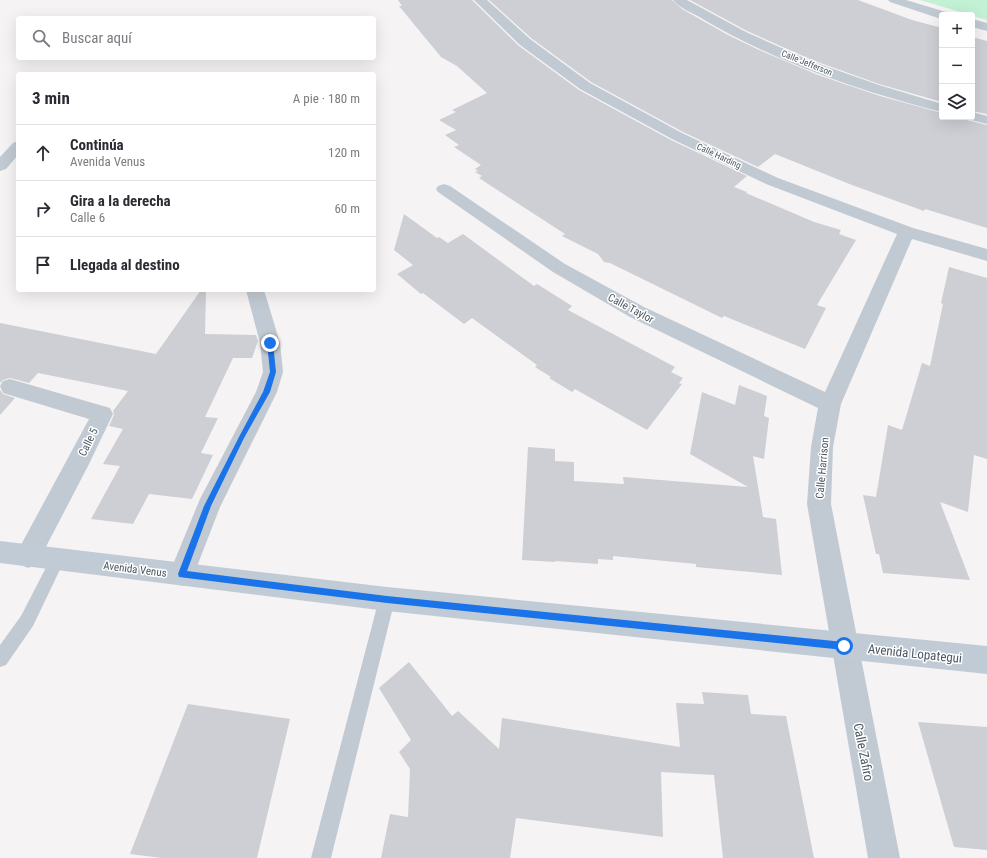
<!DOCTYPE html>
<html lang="es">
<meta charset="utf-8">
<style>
body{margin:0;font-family:"Roboto Condensed",sans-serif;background:#f2f2f3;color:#2b2b33}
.controls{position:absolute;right:12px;top:12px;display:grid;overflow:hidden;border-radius:4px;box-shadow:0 4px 16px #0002}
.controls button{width:36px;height:36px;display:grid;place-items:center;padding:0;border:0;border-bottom:1px solid #e1e1e2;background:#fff;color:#2b2b33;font:20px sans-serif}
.stop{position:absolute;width:12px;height:12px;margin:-9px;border:3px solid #1a73e8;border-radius:50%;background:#fff}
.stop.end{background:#1a73e8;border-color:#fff;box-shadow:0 1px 4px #0008}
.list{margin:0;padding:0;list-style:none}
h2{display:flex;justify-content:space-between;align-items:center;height:52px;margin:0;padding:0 16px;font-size:17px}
h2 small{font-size:13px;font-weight:400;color:#7c7c81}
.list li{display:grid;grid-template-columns:26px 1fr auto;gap:12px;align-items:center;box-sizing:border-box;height:56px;padding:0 16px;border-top:1px solid #e1e1e2}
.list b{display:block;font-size:15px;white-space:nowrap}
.list p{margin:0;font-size:13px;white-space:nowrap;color:#7c7c81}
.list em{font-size:13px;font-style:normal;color:#7c7c81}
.icon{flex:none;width:22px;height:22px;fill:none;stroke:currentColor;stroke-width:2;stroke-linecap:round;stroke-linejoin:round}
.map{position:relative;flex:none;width:987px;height:858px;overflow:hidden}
.search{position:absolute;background:#fff;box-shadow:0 4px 16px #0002;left:16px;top:16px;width:360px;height:44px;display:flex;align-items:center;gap:10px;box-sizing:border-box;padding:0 14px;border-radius:4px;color:#7c7c81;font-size:15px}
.panel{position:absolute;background:#fff;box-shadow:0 4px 16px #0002;left:16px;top:72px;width:360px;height:220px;border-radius:4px}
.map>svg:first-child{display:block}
.green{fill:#c3f1d5}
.building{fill:#cdcfd5}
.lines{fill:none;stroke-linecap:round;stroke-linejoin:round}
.lane{fill:#c1cad2;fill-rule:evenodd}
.street{fill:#c1cad2;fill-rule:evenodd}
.secondary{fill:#c1cbd6;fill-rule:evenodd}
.route{fill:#1a73e8}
.labels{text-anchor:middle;stroke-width:3;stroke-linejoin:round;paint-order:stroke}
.far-street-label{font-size:9px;fill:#4a5661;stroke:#fff}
.street-label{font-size:11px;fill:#4a5661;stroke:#fff}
.near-street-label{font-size:13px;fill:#4a5661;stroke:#fff}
</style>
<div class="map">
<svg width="987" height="858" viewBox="0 0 987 858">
<rect width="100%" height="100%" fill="#f5f3f3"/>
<path class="green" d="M 920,0 L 987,0 L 987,20 Z"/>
<g class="building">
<path d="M 398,0 L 472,0 L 519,46 L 579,90 L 671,140 L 747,176 L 734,187 L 747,192 L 746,193 L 814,222 L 841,230 L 839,234 L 856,240 L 817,305 L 826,308 L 805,349 L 724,316 L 722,318 L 610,263 L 604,262 L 598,254 L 562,236 L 565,234 L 479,178 L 482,176 L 475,172 L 478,171 L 475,169 L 481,165 L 454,147 L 459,145 L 445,135 L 456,130 L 439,120 L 456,112 L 452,110 L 487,93 L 457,66 L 441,57 L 399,6 L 402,6 Z"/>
<path d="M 489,0 L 672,0 L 682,9 L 728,35 L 757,49 L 818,75 L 880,96 L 942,113 L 942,117 L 964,117 L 967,120 L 987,125 L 987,228 L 925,209 L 924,211 L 852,185 L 775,154 L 758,167 L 683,132 L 591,82 L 531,38 Z"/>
<path d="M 690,0 L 858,0 L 912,20 L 942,28 L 942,102 L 879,84 L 812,60 L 747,31 Z"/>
<path d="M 972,37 L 987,41 L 987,114 L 972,111 Z"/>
<path d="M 404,214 L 437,238 L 439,237 L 448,243 L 463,234 L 534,286 L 537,284 L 572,306 L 568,310 L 675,367 L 671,372 L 683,378 L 679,383 L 682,384 L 647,430 L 575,389 L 572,392 L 549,378 L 551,377 L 535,367 L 537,365 L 472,318 L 464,324 L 423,293 L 421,294 L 397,274 L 413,265 L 394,250 Z"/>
<path d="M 949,267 L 987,278 L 987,459 L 974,455 L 968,512 L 940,502 L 970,580 L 883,573 L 879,554 L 876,554 L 863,495 L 876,497 L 888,425 L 902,430 L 922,363 L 930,366 L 943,304 L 941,303 Z"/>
<path d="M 201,290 L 206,290 L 205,334 L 256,335 L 258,341 L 252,358 L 233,358 L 205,417 L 218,418 L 201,453 L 213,455 L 192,499 L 149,494 L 133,524 L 91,519 L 120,466 L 103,464 L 123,429 L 109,426 L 114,415 L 113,411 L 128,391 L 38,373 L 29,383 L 10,378 L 3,380 L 0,383 L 0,323 L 156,354 Z"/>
<path d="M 739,385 L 767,396 L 764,416 L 769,418 L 764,459 L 753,456 L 763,517 L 776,519 L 782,575 L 696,567 L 696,564 L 613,556 L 613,560 L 598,559 L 598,564 L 555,561 L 555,562 L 522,560 L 528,447 L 555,449 L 555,461 L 574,462 L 574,481 L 624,484 L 623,477 L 748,487 L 690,454 L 702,392 L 735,405 Z"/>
<path d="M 0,390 L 3,394 L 15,398 L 0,415 Z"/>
<path d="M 409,662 L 452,716 L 458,711 L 499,749 L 502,718 L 680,747 L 676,703 L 704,704 L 702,692 L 748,695 L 751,714 L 786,716 L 814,858 L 723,858 L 714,775 L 661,772 L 663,837 L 516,818 L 510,858 L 381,858 L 390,814 L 408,817 L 410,769 L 399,752 L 411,740 L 379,688 Z"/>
<path d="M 188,704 L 290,719 L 257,858 L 162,858 L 130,854 Z"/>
<path d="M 918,722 L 987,727 L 987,850 L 954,847 Z"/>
</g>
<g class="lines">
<g class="lane">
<path d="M 58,552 L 63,554 L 65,559 L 33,626 L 6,665 L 0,667 L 0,645 L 21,616 L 53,554 Z"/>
<path d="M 387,592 L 392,594 L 395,599 L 331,858 L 311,858 L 379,599 L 382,594 Z"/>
</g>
<g class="street">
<path d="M 474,0 L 487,0 L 530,39 L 590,83 L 682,133 L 778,178 L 913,228 L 987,249 L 987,261 L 912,239 L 841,404 L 833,447 L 831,504 L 900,858 L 868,858 L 807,504 L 811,447 L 818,408 L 630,317 L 553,272 L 438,192 L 436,189 L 438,186 L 444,184 L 450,186 L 565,264 L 644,307 L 825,392 L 897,234 L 766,184 L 672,139 L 580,89 L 520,45 Z"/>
<path d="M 673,0 L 687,0 L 746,32 L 811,61 L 879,85 L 942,104 L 942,112 C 861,92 773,61 701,18 C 693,13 679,8 673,0 Z"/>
<path d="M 888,0 L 906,0 L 946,12 L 948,15 L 942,15 L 942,19 L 938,18 L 890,2 Z"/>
<path d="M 972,19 L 987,23 L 987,31 L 972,27 Z"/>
<path d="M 972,112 L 987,116 L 987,124 L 967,119 L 965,117 L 972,117 Z"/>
<path d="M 18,141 L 18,155 L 6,169 L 0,171 L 0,157 L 13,143 Z"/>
<path d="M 246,290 L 264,290 L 280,343 L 283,372 L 277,392 L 220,507 L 191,582 L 182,586 L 173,582 L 169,574 L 200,499 L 256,392 L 263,372 L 260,343 Z"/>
<path d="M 10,379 L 110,408 L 113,414 L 88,466 L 37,564 L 28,568 L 19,564 L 15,556 L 89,419 L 3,393 L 0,386 L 3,381 Z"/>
</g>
<path class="secondary" d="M 0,541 L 387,587 L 987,646 L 987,674 L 387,611 L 0,563 Z"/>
</g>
<path class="route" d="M 270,341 L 273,343 L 276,372 L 270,392 L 244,438 L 211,506 L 187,571 L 387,596 L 844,642 L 848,646 L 846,649 L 844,650 L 387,603 L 179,577 L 178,574 L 204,506 L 240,435 L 263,392 L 270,372 L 267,343 Z"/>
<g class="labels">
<g class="far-street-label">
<text transform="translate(807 63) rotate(22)" y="3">Calle Jefferson</text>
<text transform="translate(719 156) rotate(25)" y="3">Calle Harding</text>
</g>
<g class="street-label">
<text transform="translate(631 308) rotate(28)" y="4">Calle Taylor</text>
<text transform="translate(88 442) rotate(-64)" y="4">Calle 5</text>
<text transform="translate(822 468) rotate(-85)" y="4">Calle Harrison</text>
<text transform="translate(135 569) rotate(7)" y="4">Avenida Venus</text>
</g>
<g class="near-street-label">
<text transform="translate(915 653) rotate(6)" y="5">Avenida Lopategui</text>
<text transform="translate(864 752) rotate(79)" y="5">Calle Zafiro</text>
</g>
</g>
</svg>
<div class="controls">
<button>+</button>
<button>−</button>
<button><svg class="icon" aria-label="layers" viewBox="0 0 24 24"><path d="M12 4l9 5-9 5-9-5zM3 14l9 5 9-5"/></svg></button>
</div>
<div class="stop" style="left:844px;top:646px"></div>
<div class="stop end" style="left:270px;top:343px"></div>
<div class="search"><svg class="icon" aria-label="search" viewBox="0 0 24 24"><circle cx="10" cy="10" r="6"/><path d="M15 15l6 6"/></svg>Buscar aquí</div>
<section class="panel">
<h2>3 min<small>A pie · 180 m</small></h2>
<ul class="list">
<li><svg class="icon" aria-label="ahead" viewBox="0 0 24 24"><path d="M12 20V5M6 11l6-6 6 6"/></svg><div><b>Continúa</b><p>Avenida Venus</p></div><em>120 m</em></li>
<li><svg class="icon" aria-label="right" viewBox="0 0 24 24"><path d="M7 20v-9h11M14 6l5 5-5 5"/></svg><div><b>Gira a la derecha</b><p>Calle 6</p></div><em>60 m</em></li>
<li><svg class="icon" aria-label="arrive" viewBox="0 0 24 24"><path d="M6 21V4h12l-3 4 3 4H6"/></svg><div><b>Llegada al destino</b></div></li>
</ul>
</section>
</div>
